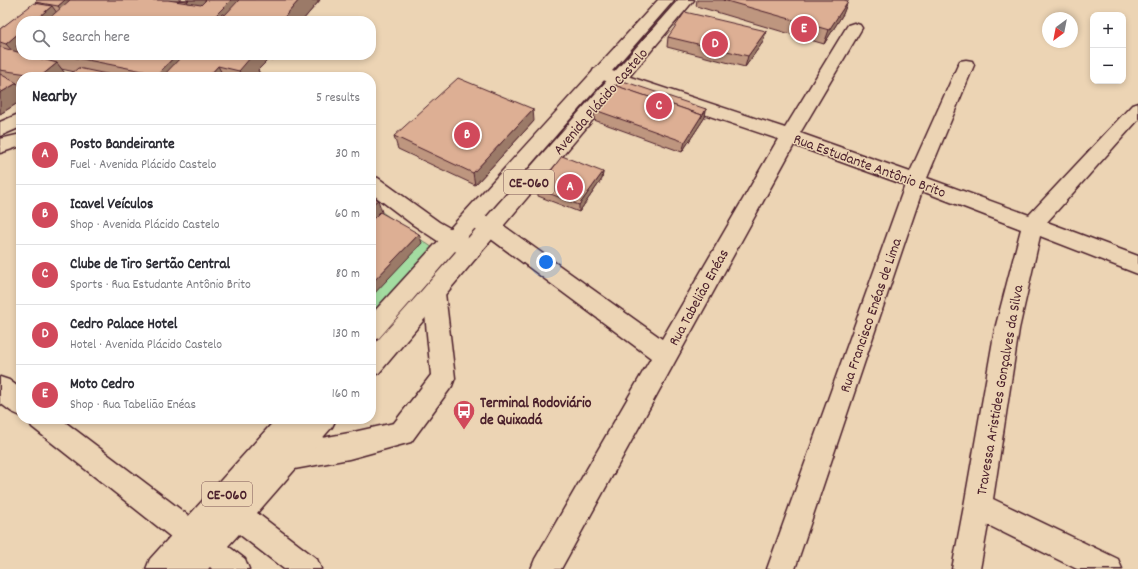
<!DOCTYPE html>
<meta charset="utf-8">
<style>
body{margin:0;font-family:Dekko,sans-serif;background:#f2f2f3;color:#2b2b33}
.controls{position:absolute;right:12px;top:12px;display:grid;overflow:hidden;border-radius:8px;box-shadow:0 2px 6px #0003}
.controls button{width:36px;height:36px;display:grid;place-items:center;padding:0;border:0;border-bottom:1px solid #e1e1e2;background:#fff;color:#2b2b33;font:20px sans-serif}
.compass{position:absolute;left:1042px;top:12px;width:36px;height:36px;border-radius:50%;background:#fff;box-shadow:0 2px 6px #0003;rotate:212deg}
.you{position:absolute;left:546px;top:262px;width:14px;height:14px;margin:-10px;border:3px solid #fff;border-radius:50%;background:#1a73e8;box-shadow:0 0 0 6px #1a73e833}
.badge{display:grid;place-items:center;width:26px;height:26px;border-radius:50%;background:#d1495b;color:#fff;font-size:13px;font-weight:700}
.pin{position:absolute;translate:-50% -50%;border:2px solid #fff;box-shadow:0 1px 4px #0006}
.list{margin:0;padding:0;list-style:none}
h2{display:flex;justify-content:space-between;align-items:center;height:52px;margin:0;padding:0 16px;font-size:17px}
h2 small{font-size:13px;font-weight:400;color:#7c7c81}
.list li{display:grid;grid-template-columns:26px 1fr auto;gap:12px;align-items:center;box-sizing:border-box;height:60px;padding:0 16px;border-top:1px solid #e1e1e2}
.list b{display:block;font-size:15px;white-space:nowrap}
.list p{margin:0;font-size:13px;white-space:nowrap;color:#7c7c81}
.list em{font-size:13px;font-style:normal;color:#7c7c81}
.icon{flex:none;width:22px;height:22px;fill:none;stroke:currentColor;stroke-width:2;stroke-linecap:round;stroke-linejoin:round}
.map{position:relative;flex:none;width:1138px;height:569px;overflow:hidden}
.search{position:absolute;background:#fff;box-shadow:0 2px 6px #0003;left:16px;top:16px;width:360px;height:44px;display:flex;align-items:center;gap:10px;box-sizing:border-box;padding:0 14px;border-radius:16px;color:#7c7c81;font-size:15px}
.panel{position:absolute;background:#fff;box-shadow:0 2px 6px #0003;left:16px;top:72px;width:360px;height:352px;border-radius:16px}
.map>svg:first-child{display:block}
.green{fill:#a3dca1;stroke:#767e66}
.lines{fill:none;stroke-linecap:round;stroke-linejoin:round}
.minor-casing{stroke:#4a1f2b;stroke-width:3}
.major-casing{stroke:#4a1f2b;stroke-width:3}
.minor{fill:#ecd4b4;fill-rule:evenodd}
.major{fill:#ecd4b4;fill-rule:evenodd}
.wall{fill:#be967f;stroke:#4a1f2b}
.shaded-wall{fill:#9b7a68;stroke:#4a1f2b}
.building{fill:#ddaf94;stroke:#4a1f2b}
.labels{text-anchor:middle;stroke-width:3;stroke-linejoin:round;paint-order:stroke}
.shield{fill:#ecd4b4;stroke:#7b5554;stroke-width:1}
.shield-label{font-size:14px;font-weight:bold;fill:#4a1f2b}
.street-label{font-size:15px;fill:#4a1f2b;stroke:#ecd4b4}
.poi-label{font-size:15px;font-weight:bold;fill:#4a1f2b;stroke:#ecd4b4;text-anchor:start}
</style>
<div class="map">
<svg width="1138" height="569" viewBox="0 0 1138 569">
<rect width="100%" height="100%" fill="#ecd4b4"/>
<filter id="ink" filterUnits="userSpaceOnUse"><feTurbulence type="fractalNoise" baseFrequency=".025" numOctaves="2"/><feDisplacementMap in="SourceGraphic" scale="8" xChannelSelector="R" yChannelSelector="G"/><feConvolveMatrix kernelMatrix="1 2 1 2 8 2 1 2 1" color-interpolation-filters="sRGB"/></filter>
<g filter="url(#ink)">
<path class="green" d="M 382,212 L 433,248 L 371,318 L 371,221 Z"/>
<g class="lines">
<g class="minor-casing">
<g id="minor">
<path d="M 854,23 L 860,25 L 862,28 L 800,133 L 910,172 L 958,65 L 960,61 L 966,60 L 972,61 L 974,65 L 927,178 L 1029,215 L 1132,105 L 1138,103 L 1138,120 L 1047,222 L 1138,256 L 1138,274 L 1040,236 L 1019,329 L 993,499 L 1118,559 L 1122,569 L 1077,569 L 988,525 L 980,569 L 952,569 L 964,506 L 995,329 L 1021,229 L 922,191 L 795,569 L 767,569 L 905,185 L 794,145 L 561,569 L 531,569 L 535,559 L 651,358 L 483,233 L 465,224 L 462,218 L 465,212 L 472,210 L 497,221 L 662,339 L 778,139 L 594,77 L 592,73 L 594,69 L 600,68 L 606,69 L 785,128 L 846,28 L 848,25 Z"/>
<path d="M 21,113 L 21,127 L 0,136 L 0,122 Z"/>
<path d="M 21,134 L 21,146 L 0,153 L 0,139 Z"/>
<path d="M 371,176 L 378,178 L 439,222 L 478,244 L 482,250 L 478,256 L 471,258 L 450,249 L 412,224 L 371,193 Z"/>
<path d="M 434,284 L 442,286 L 445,293 L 455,378 L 452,386 L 411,442 L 349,459 L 289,470 L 280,466 L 276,457 L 280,448 L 289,444 L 349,433 L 394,423 L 431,375 L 423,293 L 426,286 Z"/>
<path d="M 0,377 L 9,380 L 21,389 L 21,416 L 12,412 L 0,403 Z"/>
<path d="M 28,419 L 61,419 L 201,525 L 205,535 L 201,545 L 191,549 L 181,545 L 32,427 Z"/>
</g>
</g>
<g class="major-casing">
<g id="major">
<path d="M 658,0 L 674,0 L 379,338 L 371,341 L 371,315 Z"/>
<path d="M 678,0 L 694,0 L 379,373 L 371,376 L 371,348 Z"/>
<path d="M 276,419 L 306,419 L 305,421 L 306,419 L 336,419 L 332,427 L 257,513 L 317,559 L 321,569 L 284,569 L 239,534 L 228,546 L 245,559 L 249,569 L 212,569 L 210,567 L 208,569 L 146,569 L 150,559 Z"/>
</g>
</g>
<use href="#minor" class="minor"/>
<use href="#major" class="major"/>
</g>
<g class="wall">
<path d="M 37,0 L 320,0 L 302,21 L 21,21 L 21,55 L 276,55 L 272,60 L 269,59 L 258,70 L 260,74 L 257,77 L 68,77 L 75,72 L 61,69 L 68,77 L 21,77 L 21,101 L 0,114 L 0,29 L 36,3 L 35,2 Z"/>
<path d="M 697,0 L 844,0 L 848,1 L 843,14 L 824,44 L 696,6 Z"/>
<path d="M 766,31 L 763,42 L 745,67 L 667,47 L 668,37 Z"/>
<path d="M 706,109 L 705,117 L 682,152 L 594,120 L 595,110 Z"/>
<path d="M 534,121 L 475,185 L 398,149 L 394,136 Z"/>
<path d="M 603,172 L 602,179 L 579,212 L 538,196 L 538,189 Z"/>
</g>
<g class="shaded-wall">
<path d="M 65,0 L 76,0 L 69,21 L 58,6 Z"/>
<path d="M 189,0 L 214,0 L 196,18 L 187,1 Z"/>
<path d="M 231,0 L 255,0 L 235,21 L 210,21 Z"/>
<path d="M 299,0 L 320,0 L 302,21 L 281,21 Z"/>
<path d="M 848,1 L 843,14 L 824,44 L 829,30 Z"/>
<path d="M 52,6 L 63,21 L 34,21 Z"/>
<path d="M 21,31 L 21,47 L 16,46 L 21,52 L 20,60 L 6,44 Z"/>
<path d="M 766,31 L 763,42 L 745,67 L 748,56 Z"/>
<path d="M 176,55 L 202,55 L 182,77 L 160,77 L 158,74 Z"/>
<path d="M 248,55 L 267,55 L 269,59 L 258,70 L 260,74 L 257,77 L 243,77 L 239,71 Z"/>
<path d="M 270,55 L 276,55 L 272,60 Z"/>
<path d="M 57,63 L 68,77 L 42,77 L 41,76 Z"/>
<path d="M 218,66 L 224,77 L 208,77 Z"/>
<path d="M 17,83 L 21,87 L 21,101 L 0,114 L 0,93 Z"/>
<path d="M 533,109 L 534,121 L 475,185 L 473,173 Z"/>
<path d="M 706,109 L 705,117 L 682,152 L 685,142 L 702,115 Z"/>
<path d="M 603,172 L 602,179 L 579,212 L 579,205 Z"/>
<path d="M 378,200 L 382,212 L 371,221 L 371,205 Z"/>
<path d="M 419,234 L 422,243 L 371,297 L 371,284 Z"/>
</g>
<g class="building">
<path d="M 37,0 L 65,0 L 58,6 L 35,2 Z"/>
<path d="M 70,0 L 168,0 L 201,5 L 206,0 L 231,0 L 210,21 L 46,21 Z"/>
<path d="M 179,0 L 189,0 L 187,1 Z"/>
<path d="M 239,0 L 299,0 L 281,21 L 216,21 L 222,14 L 225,15 Z"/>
<path d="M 723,0 L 844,0 L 848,1 L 829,30 Z"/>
<path d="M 34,3 L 52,6 L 34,21 L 21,21 L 21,31 L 6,44 L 0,42 L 0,29 Z"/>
<path d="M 685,12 L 766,31 L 748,56 L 668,37 Z"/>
<path d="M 21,42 L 21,47 L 16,46 Z"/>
<path d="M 0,47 L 21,53 L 21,55 L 27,55 L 57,63 L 41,76 L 0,70 Z"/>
<path d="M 62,55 L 176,55 L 158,74 Z"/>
<path d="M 183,55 L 248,55 L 247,56 L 251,57 L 239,71 L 218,66 L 208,77 L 162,77 Z"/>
<path d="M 78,68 L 121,77 L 68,77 Z"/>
<path d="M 0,74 L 17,83 L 0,93 Z"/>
<path d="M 458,78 L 533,109 L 473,173 L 394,136 Z"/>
<path d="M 620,80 L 706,109 L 701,118 L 702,115 L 616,86 Z"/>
<path d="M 614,85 L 702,115 L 685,142 L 595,110 Z"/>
<path d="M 562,156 L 603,172 L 579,205 L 538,189 Z"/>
<path d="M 371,195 L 378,200 L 371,205 Z"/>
<path d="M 380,212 L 419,234 L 371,284 L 371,221 Z"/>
</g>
</g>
<defs>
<g id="bus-pin" transform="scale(1.15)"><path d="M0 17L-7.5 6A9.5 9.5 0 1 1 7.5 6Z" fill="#d1495b" stroke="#ecd4b4"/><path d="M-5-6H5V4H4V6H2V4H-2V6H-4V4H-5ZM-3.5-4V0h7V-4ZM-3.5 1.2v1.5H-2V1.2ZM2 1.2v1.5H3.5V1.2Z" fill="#fff"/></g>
</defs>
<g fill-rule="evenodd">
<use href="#bus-pin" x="464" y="411"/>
</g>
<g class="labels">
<g class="shield">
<rect x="504" y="170" width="50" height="24" rx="3"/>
<rect x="202" y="482" width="50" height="24" rx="3"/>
</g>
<g class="shield-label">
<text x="529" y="187">CE-060</text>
<text x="227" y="499">CE-060</text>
</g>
<g class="street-label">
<text transform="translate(600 101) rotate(-49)" y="5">Avenida Plácido Castelo</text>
<text transform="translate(870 165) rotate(20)" y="5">Rua Estudante Antônio Brito</text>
<text transform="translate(698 297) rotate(-61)" y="5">Rua Tabelião Enéas</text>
<text transform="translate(870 315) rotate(-71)" y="5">Rua Francisco Enéas de Lima</text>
<text transform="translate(999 390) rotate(-80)" y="5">Travessa Aristides Gonçalves da Silva</text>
</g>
<g class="poi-label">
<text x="480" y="407">Terminal Rodoviário<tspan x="480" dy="17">de Quixadá</tspan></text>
</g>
</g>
</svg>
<div class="controls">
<button>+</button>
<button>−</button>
</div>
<svg class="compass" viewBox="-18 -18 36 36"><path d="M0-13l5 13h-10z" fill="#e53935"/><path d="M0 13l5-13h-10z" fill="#7c7c81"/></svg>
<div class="you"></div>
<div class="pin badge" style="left:570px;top:187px">A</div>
<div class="pin badge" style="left:467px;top:135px">B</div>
<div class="pin badge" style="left:659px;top:106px">C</div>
<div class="pin badge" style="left:715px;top:44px">D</div>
<div class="pin badge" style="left:804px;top:29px">E</div>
<div class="search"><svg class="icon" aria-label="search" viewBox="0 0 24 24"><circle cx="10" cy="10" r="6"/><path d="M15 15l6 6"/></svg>Search here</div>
<section class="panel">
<h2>Nearby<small>5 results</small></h2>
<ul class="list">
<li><span class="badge">A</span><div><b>Posto Bandeirante</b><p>Fuel · Avenida Plácido Castelo</p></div><em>30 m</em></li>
<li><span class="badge">B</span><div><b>Icavel Veículos</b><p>Shop · Avenida Plácido Castelo</p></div><em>60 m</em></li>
<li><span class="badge">C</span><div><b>Clube de Tiro Sertão Central</b><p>Sports · Rua Estudante Antônio Brito</p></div><em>80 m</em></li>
<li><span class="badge">D</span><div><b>Cedro Palace Hotel</b><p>Hotel · Avenida Plácido Castelo</p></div><em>130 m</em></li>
<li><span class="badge">E</span><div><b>Moto Cedro</b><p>Shop · Rua Tabelião Enéas</p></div><em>160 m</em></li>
</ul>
</section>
</div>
